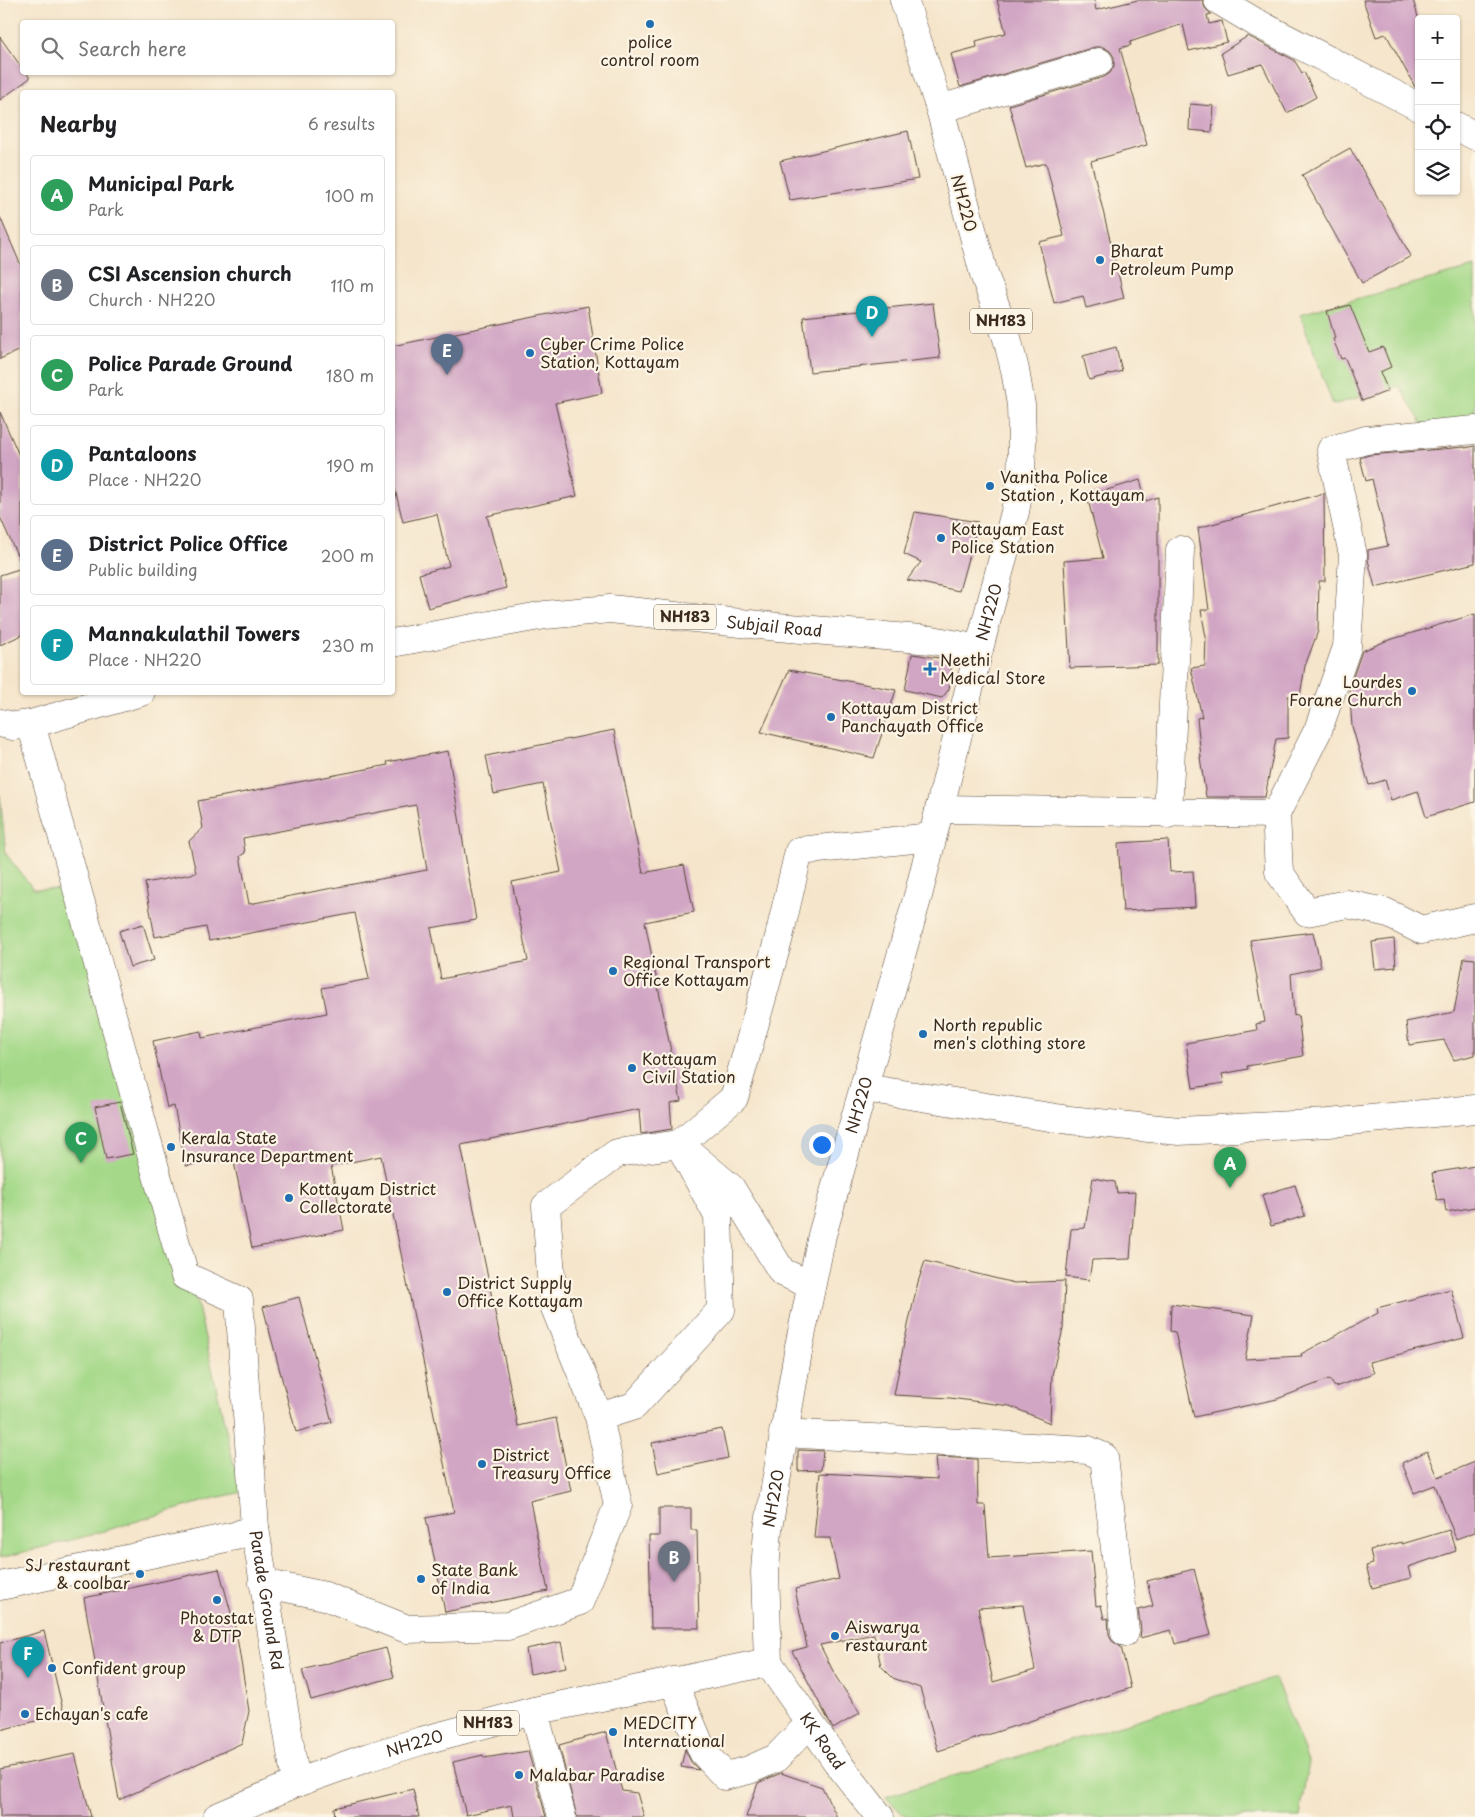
<!DOCTYPE html>
<meta charset="utf-8">
<style>
body{margin:0;font-family:"Playpen Sans",sans-serif;background:#f6f6f6;color:#202124}
.controls{position:absolute;right:15px;top:15px;display:grid;overflow:hidden;border-radius:5px;box-shadow:0 1px 4px #0004}
.controls button{width:45px;height:45px;display:grid;place-items:center;padding:0;border:0;border-bottom:1px solid #e0e0e0;background:#fff;color:#202124;font:25px sans-serif}
.you{position:absolute;left:821px;top:1144px;width:18px;height:18px;margin:-12px;border:4px solid #fff;border-radius:50%;background:#1a73e8;box-shadow:0 0 0 8px #1a73e833}
.badge{display:grid;place-items:center;width:32px;height:32px;border-radius:50%;background:#1a73e8;color:#fff;font-size:16px;font-weight:700}
.pin{position:absolute;translate:-50% -41px;filter:drop-shadow(0 1px 2px #0008)}
.pin::after{content:'';position:absolute;top:26px;width:18px;height:15px;background:inherit;clip-path:polygon(0 0,100% 0,50% 100%)}
.list{margin:0;padding:0;list-style:none}
h2{display:flex;justify-content:space-between;align-items:center;height:65px;margin:0;padding:0 20px;font-size:21px}
h2 small{font-size:16px;font-weight:400;color:#757577}
.list li{display:grid;grid-template-columns:32px 1fr auto;gap:15px;align-items:center;box-sizing:border-box;height:80px;margin:0 10px 10px;padding:0 10px;border:1px solid #e0e0e0;border-radius:5px}
.list b{display:block;font-size:19px;white-space:nowrap}
.list p{margin:0;font-size:16px;white-space:nowrap;color:#757577}
.list em{font-size:16px;font-style:normal;color:#757577}
.icon{flex:none;width:28px;height:28px;fill:none;stroke:currentColor;stroke-width:2;stroke-linecap:round;stroke-linejoin:round}
.map{position:relative;flex:none;width:1475px;height:1817px;overflow:hidden}
.search{position:absolute;background:#fff;box-shadow:0 1px 4px #0004;left:20px;top:20px;width:375px;height:55px;display:flex;align-items:center;gap:12px;box-sizing:border-box;padding:0 18px;border-radius:5px;color:#757577;font-size:19px}
.panel{position:absolute;background:#fff;box-shadow:0 1px 4px #0004;left:20px;top:90px;width:375px;height:605px;border-radius:5px}
.map>svg:first-child{display:block}
.green{fill:#a5d989;stroke:#708254}
.building{fill:#d1a5c4;fill-rule:evenodd}
.lines{fill:none;stroke-linecap:round;stroke-linejoin:round}
.minor-casing{stroke:#574638;stroke-width:29}
.major-casing{stroke:#574638;stroke-width:29}
.highway-casing{stroke:#574638;stroke-width:29}
.minor{stroke:#fff;stroke-width:28}
.major{stroke:#fff;stroke-width:28}
.highway{stroke:#fff;stroke-width:28}
.poi-dot{fill:#1f6fb2;stroke:#fcf5e5;stroke-width:2}
.labels{text-anchor:middle;stroke-width:4.5;stroke-linejoin:round;paint-order:stroke}
.shield{fill:#fcf5e5;stroke:#75675a;stroke-width:1}
.shield-label{font-size:15px;font-weight:bold;fill:#3b2a1e}
.poi-label{font-size:16px;fill:#3b2a1e;stroke:#fcf5e5;text-anchor:start}
.street-label{font-size:16px;fill:#3b2a1e;stroke:#fcf5e5}
</style>
<div class="map">
<svg width="1475" height="1817" viewBox="0 0 1475 1817">
<rect width="100%" height="100%" fill="#fcf5e5"/>
<filter id="ink" filterUnits="userSpaceOnUse"><feTurbulence type="fractalNoise" baseFrequency=".02" numOctaves="2"/><feDisplacementMap in="SourceGraphic" scale="10" xChannelSelector="R" yChannelSelector="G"/><feConvolveMatrix kernelMatrix="1 2 1 2 8 2 1 2 1" color-interpolation-filters="sRGB"/></filter>
<filter id="wash" filterUnits="userSpaceOnUse"><feTurbulence type="fractalNoise" baseFrequency=".0096" numOctaves="4" result="noise"/><feDisplacementMap in="SourceGraphic" scale="20" xChannelSelector="R" yChannelSelector="G"/><feGaussianBlur stdDeviation="1.12" result="paint"/><feColorMatrix in="noise" values="0 0 0 0 0 0 0 0 0 0 0 0 0 0 0 0 0 1.4 0 .05"/><feComposite in="paint" operator="in"/></filter>
<g filter="url(#wash)">
<rect width="100%" height="100%" fill="#f5e5cb"/>
<g class="green">
<path d="M 1475,267 L 1475,421 L 1423,425 L 1399,386 L 1333,405 L 1300,314 Z"/>
<path d="M 0,795 L 6,854 L 33,889 L 84,890 L 181,1232 L 233,1461 L 243,1492 L 215,1498 L 87,1536 L 0,1558 Z"/>
<path d="M 1275,1678 L 1308,1761 L 1300,1817 L 906,1817 L 885,1797 Z"/>
</g>
<g id="blocks">
<g class="building">
<path d="M 997,0 L 1094,0 L 1096,10 L 1138,0 L 1202,0 L 1205,8 L 1211,14 L 1207,15 L 1209,24 L 1222,21 L 1227,42 L 1189,51 L 1183,24 L 1130,42 L 1131,45 L 1120,48 L 1147,145 L 1091,161 L 1124,298 L 1086,308 L 1083,296 L 1054,303 L 1039,242 L 1064,236 L 1046,163 L 1026,168 L 1009,105 L 1104,77 L 1110,73 L 1114,66 L 1114,57 L 1110,51 L 1103,47 L 1095,47 L 960,87 L 951,54 L 977,47 L 976,41 L 1006,33 Z"/>
<path d="M 1363,0 L 1413,0 L 1419,20 L 1419,89 L 1415,87 L 1386,34 L 1376,37 Z"/>
<path d="M 1248,36 L 1294,60 L 1302,73 L 1304,72 L 1316,97 L 1287,113 L 1262,64 L 1228,74 L 1221,53 Z"/>
<path d="M 0,37 L 22,68 L 22,72 L 26,72 L 30,78 L 0,100 Z"/>
<path d="M 1190,104 L 1214,106 L 1212,132 L 1189,130 Z"/>
<path d="M 908,131 L 918,179 L 790,200 L 780,161 Z"/>
<path d="M 1350,148 L 1411,256 L 1362,283 L 1302,175 Z"/>
<path d="M 0,217 L 22,268 L 22,349 L 0,359 Z"/>
<path d="M 933,303 L 940,358 L 810,372 L 803,317 Z"/>
<path d="M 1350,305 L 1369,352 L 1383,347 L 1391,367 L 1380,372 L 1388,391 L 1362,401 L 1345,358 L 1341,359 L 1333,339 L 1335,338 L 1327,311 Z"/>
<path d="M 588,306 L 602,393 L 555,403 L 577,496 L 487,516 L 506,588 L 428,608 L 419,574 L 449,566 L 437,514 L 403,522 L 392,477 L 392,346 Z"/>
<path d="M 1116,347 L 1122,371 L 1089,380 L 1083,356 Z"/>
<path d="M 0,412 L 22,462 L 22,566 L 0,517 Z"/>
<path d="M 1475,446 L 1475,563 L 1375,587 L 1368,560 L 1368,550 L 1388,546 L 1372,479 L 1366,481 L 1360,458 L 1369,455 L 1465,447 L 1465,448 Z"/>
<path d="M 1140,480 L 1146,501 L 1158,497 L 1158,665 L 1070,668 L 1064,561 L 1103,558 L 1087,496 Z"/>
<path d="M 1324,493 L 1325,581 L 1319,581 L 1318,631 L 1305,666 L 1300,696 L 1288,696 L 1288,738 L 1276,739 L 1265,797 L 1206,797 L 1200,757 L 1201,757 L 1197,718 L 1202,717 L 1191,668 L 1205,666 L 1206,637 L 1201,610 L 1209,610 L 1198,528 Z"/>
<path d="M 915,512 L 978,522 L 959,591 L 907,580 L 921,562 L 904,554 Z"/>
<path d="M 22,568 L 22,635 L 0,645 L 0,575 Z"/>
<path d="M 1475,614 L 1475,802 L 1426,817 L 1418,791 L 1391,800 L 1385,780 L 1369,785 L 1352,726 L 1349,688 L 1362,651 L 1386,641 Z"/>
<path d="M 912,654 L 946,659 L 951,662 L 951,676 L 949,689 L 942,698 L 905,690 Z"/>
<path d="M 789,670 L 896,690 L 874,758 L 761,732 Z"/>
<path d="M 614,730 L 643,873 L 684,865 L 694,912 L 645,922 L 681,1101 L 670,1103 L 672,1129 L 641,1134 L 639,1109 L 461,1145 L 518,1426 L 556,1418 L 571,1491 L 530,1501 L 548,1591 L 445,1612 L 426,1518 L 454,1512 L 381,1156 L 331,1166 L 344,1230 L 252,1248 L 233,1157 L 186,1166 L 174,1106 L 167,1108 L 153,1041 L 201,1031 L 202,1038 L 327,1013 L 322,988 L 369,979 L 355,913 L 209,941 L 206,927 L 155,937 L 145,883 L 196,873 L 189,841 L 203,828 L 198,801 L 388,765 L 387,762 L 448,751 L 476,920 L 431,928 L 441,979 L 528,961 L 512,882 L 561,872 L 543,784 L 494,794 L 486,756 ZM 416,805 L 427,870 L 249,904 L 240,856 L 245,853 L 243,838 Z"/>
<path d="M 1168,840 L 1170,872 L 1193,871 L 1195,907 L 1123,911 L 1118,843 Z"/>
<path d="M 143,924 L 154,960 L 130,967 L 119,931 Z"/>
<path d="M 1313,932 L 1321,967 L 1291,974 L 1294,1016 L 1298,1015 L 1303,1056 L 1247,1066 L 1248,1069 L 1222,1074 L 1224,1083 L 1193,1088 L 1186,1043 L 1257,1030 L 1256,1024 L 1265,1022 L 1250,940 Z"/>
<path d="M 1394,939 L 1396,967 L 1375,969 L 1372,942 Z"/>
<path d="M 1464,958 L 1475,959 L 1475,1055 L 1454,1060 L 1444,1040 L 1409,1045 L 1406,1022 L 1454,1012 Z"/>
<path d="M 120,1102 L 133,1154 L 106,1159 L 95,1107 Z"/>
<path d="M 1475,1166 L 1475,1207 L 1446,1212 L 1444,1199 L 1437,1200 L 1432,1173 Z"/>
<path d="M 1093,1178 L 1115,1182 L 1117,1193 L 1135,1192 L 1130,1259 L 1092,1260 L 1089,1280 L 1066,1277 L 1071,1229 L 1085,1228 Z"/>
<path d="M 1295,1185 L 1305,1216 L 1271,1226 L 1262,1195 Z"/>
<path d="M 925,1261 L 1014,1283 L 1065,1281 L 1063,1329 L 1052,1375 L 1050,1423 L 1010,1406 L 950,1398 L 894,1395 L 904,1343 L 918,1282 Z"/>
<path d="M 1451,1289 L 1464,1338 L 1369,1362 L 1374,1373 L 1335,1387 L 1329,1379 L 1277,1399 L 1194,1417 L 1175,1332 L 1170,1331 L 1171,1304 L 1254,1315 L 1245,1359 L 1302,1356 L 1301,1354 L 1378,1313 L 1377,1308 Z"/>
<path d="M 299,1297 L 332,1422 L 296,1432 L 263,1307 Z"/>
<path d="M 722,1429 L 728,1458 L 658,1473 L 652,1443 Z"/>
<path d="M 798,1450 L 823,1451 L 821,1470 L 798,1471 Z"/>
<path d="M 1427,1451 L 1438,1477 L 1475,1462 L 1475,1532 L 1456,1539 L 1435,1485 L 1414,1493 L 1402,1463 Z"/>
<path d="M 935,1457 L 977,1459 L 978,1505 L 985,1505 L 989,1558 L 1091,1551 L 1096,1606 L 1101,1605 L 1104,1619 L 1108,1618 L 1109,1634 L 1112,1641 L 1121,1647 L 1131,1688 L 938,1751 L 920,1688 L 893,1678 L 881,1666 L 874,1634 L 820,1645 L 836,1677 L 860,1713 L 833,1729 L 792,1651 L 807,1647 L 795,1589 L 839,1579 L 830,1538 L 814,1538 L 820,1473 L 937,1479 ZM 1023,1605 L 1035,1670 L 993,1682 L 978,1608 Z"/>
<path d="M 659,1508 L 691,1508 L 691,1530 L 697,1530 L 699,1628 L 651,1628 L 649,1536 L 659,1536 Z"/>
<path d="M 1449,1530 L 1456,1551 L 1408,1567 L 1411,1578 L 1372,1588 L 1366,1566 L 1373,1564 L 1370,1550 L 1402,1542 L 1402,1544 Z"/>
<path d="M 219,1569 L 236,1631 L 249,1711 L 242,1743 L 119,1800 L 84,1598 Z"/>
<path d="M 1194,1569 L 1211,1635 L 1175,1644 L 1171,1630 L 1140,1638 L 1141,1630 L 1138,1610 L 1153,1606 L 1147,1581 Z"/>
<path d="M 44,1631 L 64,1714 L 0,1730 L 0,1643 Z"/>
<path d="M 561,1642 L 566,1667 L 530,1674 L 526,1649 Z"/>
<path d="M 386,1648 L 394,1677 L 311,1700 L 302,1670 Z"/>
<path d="M 606,1732 L 622,1791 L 637,1793 L 644,1817 L 577,1817 L 559,1745 Z"/>
<path d="M 685,1749 L 691,1762 L 699,1770 L 681,1767 Z"/>
<path d="M 528,1751 L 546,1817 L 514,1817 L 512,1805 L 466,1815 L 453,1762 L 483,1755 L 484,1758 Z"/>
<path d="M 75,1754 L 91,1817 L 0,1817 L 0,1769 Z"/>
<path d="M 781,1773 L 822,1787 L 837,1817 L 746,1817 L 758,1783 Z"/>
<path d="M 413,1789 L 419,1817 L 335,1817 L 334,1808 Z"/>
</g>
</g>
</g>
<g filter="url(#ink)">
<use href="#blocks" fill-opacity="0" stroke="#574638" stroke-width="1"/>
<g class="lines">
<g class="minor-casing">
<g id="minor">
<path d="M 1218,0 L 1255,22 L 1419,107"/>
<path d="M 940,109 L 1099,62"/>
<path d="M 1456,126 L 1475,136"/>
<path d="M 1475,430 L 1366,440 L 1331,450 L 1353,555 L 1347,647 L 1318,730 L 1276,814 L 1279,872 L 1307,912 L 1347,904 L 1385,912 L 1421,930 L 1475,918"/>
<path d="M 31,724 L 185,1276 L 239,1300 L 255,1528"/>
<path d="M 939,809 L 1276,814"/>
<path d="M 1168,814 L 1180,550"/>
<path d="M 864,1088 L 1069,1120 L 1179,1131 L 1329,1123 L 1475,1109"/>
<path d="M 811,1285 L 782,1272 L 731,1188 L 679,1144 L 734,1098 L 779,937 L 799,851 L 932,837"/>
<path d="M 783,1433 L 1088,1450 L 1104,1457 L 1125,1632"/>
<path d="M 263,1583 L 325,1596 L 407,1629 L 508,1626 L 580,1601 L 618,1505 L 599,1417 L 553,1303 L 546,1206 L 617,1153 L 679,1144 L 718,1216 L 721,1310 L 634,1406 L 599,1417"/>
<path id="s1" d="M 0,1586 L 235,1536 L 255,1528 L 296,1783"/>
<path d="M 673,1681 L 703,1752 L 725,1776 L 749,1770 L 776,1758 L 810,1723"/>
<path d="M 534,1711 L 562,1817"/>
</g>
</g>
<g class="major-casing">
<g id="major">
<path id="s2" d="M 768,1662 L 837,1762 L 880,1817"/>
</g>
</g>
<g class="highway-casing">
<g id="highway">
<path id="s3" d="M 392,643 L 545,615 L 610,609 L 778,627 L 932,640 L 979,649"/>
<path d="M 0,723 L 13,726 L 31,724 L 141,692"/>
<path id="s4" d="M 217,1817 L 296,1783 L 369,1757 L 421,1741 L 534,1711 L 768,1662 L 765,1572 L 768,1529 L 799,1346 L 822,1235 L 919,892 L 979,649 L 1015,512 L 1021,478 L 1022,442 L 1021,405 L 1015,370 L 1007,338 L 984,274 L 940,109 L 904,0"/>
</g>
</g>
<use href="#minor" class="minor"/>
<use href="#major" class="major"/>
<use href="#highway" class="highway"/>
</g>
</g>
<g class="poi-dot">
<circle cx="650" cy="24" r="5"/>
<circle cx="1100" cy="260" r="5"/>
<circle cx="530" cy="353" r="5"/>
<circle cx="990" cy="486" r="5"/>
<circle cx="941" cy="538" r="5"/>
<path d="M927.5 661.5h5v5h5v5h-5v5h-5v-5h-5v-5h5z"/>
<circle cx="1412" cy="691" r="5"/>
<circle cx="831" cy="717" r="5"/>
<circle cx="613" cy="971" r="5"/>
<circle cx="923" cy="1034" r="5"/>
<circle cx="632" cy="1068" r="5"/>
<circle cx="171" cy="1147" r="5"/>
<circle cx="289" cy="1198" r="5"/>
<circle cx="447" cy="1292" r="5"/>
<circle cx="482" cy="1464" r="5"/>
<circle cx="140" cy="1574" r="5"/>
<circle cx="421" cy="1579" r="5"/>
<circle cx="217" cy="1600" r="5"/>
<circle cx="835" cy="1636" r="5"/>
<circle cx="52" cy="1668" r="5"/>
<circle cx="25" cy="1714" r="5"/>
<circle cx="613" cy="1732" r="5"/>
<circle cx="519" cy="1775" r="5"/>
</g>
<g class="labels">
<g class="shield">
<rect x="970" y="308.5" width="62" height="25" rx="4"/>
<rect x="654" y="604.5" width="62" height="25" rx="4"/>
<rect x="457" y="1710.5" width="62" height="25" rx="4"/>
</g>
<g class="shield-label">
<text x="1001" y="326">NH183</text>
<text x="685" y="622">NH183</text>
<text x="488" y="1728">NH183</text>
</g>
<g class="poi-label">
<text x="650" y="48" text-anchor="middle">police<tspan x="650" dy="18">control room</tspan></text>
<text x="1110" y="257">Bharat<tspan x="1110" dy="18">Petroleum Pump</tspan></text>
<text x="540" y="350">Cyber Crime Police<tspan x="540" dy="18">Station, Kottayam</tspan></text>
<text x="1000" y="483">Vanitha Police<tspan x="1000" dy="18">Station , Kottayam</tspan></text>
<text x="951" y="535">Kottayam East<tspan x="951" dy="18">Police Station</tspan></text>
<text x="940" y="666">Neethi<tspan x="940" dy="18">Medical Store</tspan></text>
<text x="1402" y="688" text-anchor="end">Lourdes<tspan x="1402" dy="18">Forane Church</tspan></text>
<text x="841" y="714">Kottayam District<tspan x="841" dy="18">Panchayath Office</tspan></text>
<text x="623" y="968">Regional Transport<tspan x="623" dy="18">Office Kottayam</tspan></text>
<text x="933" y="1031">North republic<tspan x="933" dy="18">men's clothing store</tspan></text>
<text x="642" y="1065">Kottayam<tspan x="642" dy="18">Civil Station</tspan></text>
<text x="181" y="1144">Kerala State<tspan x="181" dy="18">Insurance Department</tspan></text>
<text x="299" y="1195">Kottayam District<tspan x="299" dy="18">Collectorate</tspan></text>
<text x="457" y="1289">District Supply<tspan x="457" dy="18">Office Kottayam</tspan></text>
<text x="492" y="1461">District<tspan x="492" dy="18">Treasury Office</tspan></text>
<text x="130" y="1571" text-anchor="end">SJ restaurant<tspan x="130" dy="18">&amp; coolbar</tspan></text>
<text x="431" y="1576">State Bank<tspan x="431" dy="18">of India</tspan></text>
<text x="217" y="1624" text-anchor="middle">Photostat<tspan x="217" dy="18">&amp; DTP</tspan></text>
<text x="845" y="1633">Aiswarya<tspan x="845" dy="18">restaurant</tspan></text>
<text x="62" y="1674">Confident group</text>
<text x="35" y="1720">Echayan's cafe</text>
<text x="623" y="1729">MEDCITY<tspan x="623" dy="18">International</tspan></text>
<text x="529" y="1781">Malabar Paradise</text>
</g>
<g class="street-label">
<text transform="translate(964 203) rotate(75)" y="6">NH220</text>
<text dy="6" stroke="none"><textPath href="#s4" startOffset="1651">NH220</textPath></text>
<text dy="6" stroke="none"><textPath href="#s3" startOffset="386">Subjail Road</textPath></text>
<text dy="6" stroke="none"><textPath href="#s4" startOffset="1141">NH220</textPath></text>
<text dy="6" stroke="none"><textPath href="#s4" startOffset="738">NH220</textPath></text>
<text dy="6" stroke="none"><textPath href="#s1" startOffset="335">Parade Ground Rd</textPath></text>
<text dy="6" stroke="none"><textPath href="#s2" startOffset="96">KK Road</textPath></text>
<text dy="6" stroke="none"><textPath href="#s4" startOffset="211">NH220</textPath></text>
</g>
</g>
</svg>
<div class="controls">
<button>+</button>
<button>−</button>
<button><svg class="icon" aria-label="locate" viewBox="0 0 24 24"><circle cx="12" cy="12" r="6"/><path d="M12 2v4M12 18v4M2 12h4M18 12h4"/></svg></button>
<button><svg class="icon" aria-label="layers" viewBox="0 0 24 24"><path d="M12 4l9 5-9 5-9-5zM3 14l9 5 9-5"/></svg></button>
</div>
<div class="you"></div>
<div class="pin badge" style="left:1230px;top:1188px;background:#2e9e5b">A</div>
<div class="pin badge" style="left:674px;top:1582px;background:#6b7280">B</div>
<div class="pin badge" style="left:81px;top:1163px;background:#2e9e5b">C</div>
<div class="pin badge" style="left:872px;top:337px;background:#0f9aa8">D</div>
<div class="pin badge" style="left:447px;top:375px;background:#5c6f8a">E</div>
<div class="pin badge" style="left:28px;top:1678px;background:#0f9aa8">F</div>
<div class="search"><svg class="icon" aria-label="search" viewBox="0 0 24 24"><circle cx="10" cy="10" r="6"/><path d="M15 15l6 6"/></svg>Search here</div>
<section class="panel">
<h2>Nearby<small>6 results</small></h2>
<ul class="list">
<li><span class="badge" style="background:#2e9e5b">A</span><div><b>Municipal Park</b><p>Park</p></div><em>100 m</em></li>
<li><span class="badge" style="background:#6b7280">B</span><div><b>CSI Ascension church</b><p>Church · NH220</p></div><em>110 m</em></li>
<li><span class="badge" style="background:#2e9e5b">C</span><div><b>Police Parade Ground</b><p>Park</p></div><em>180 m</em></li>
<li><span class="badge" style="background:#0f9aa8">D</span><div><b>Pantaloons</b><p>Place · NH220</p></div><em>190 m</em></li>
<li><span class="badge" style="background:#5c6f8a">E</span><div><b>District Police Office</b><p>Public building</p></div><em>200 m</em></li>
<li><span class="badge" style="background:#0f9aa8">F</span><div><b>Mannakulathil Towers</b><p>Place · NH220</p></div><em>230 m</em></li>
</ul>
</section>
</div>
